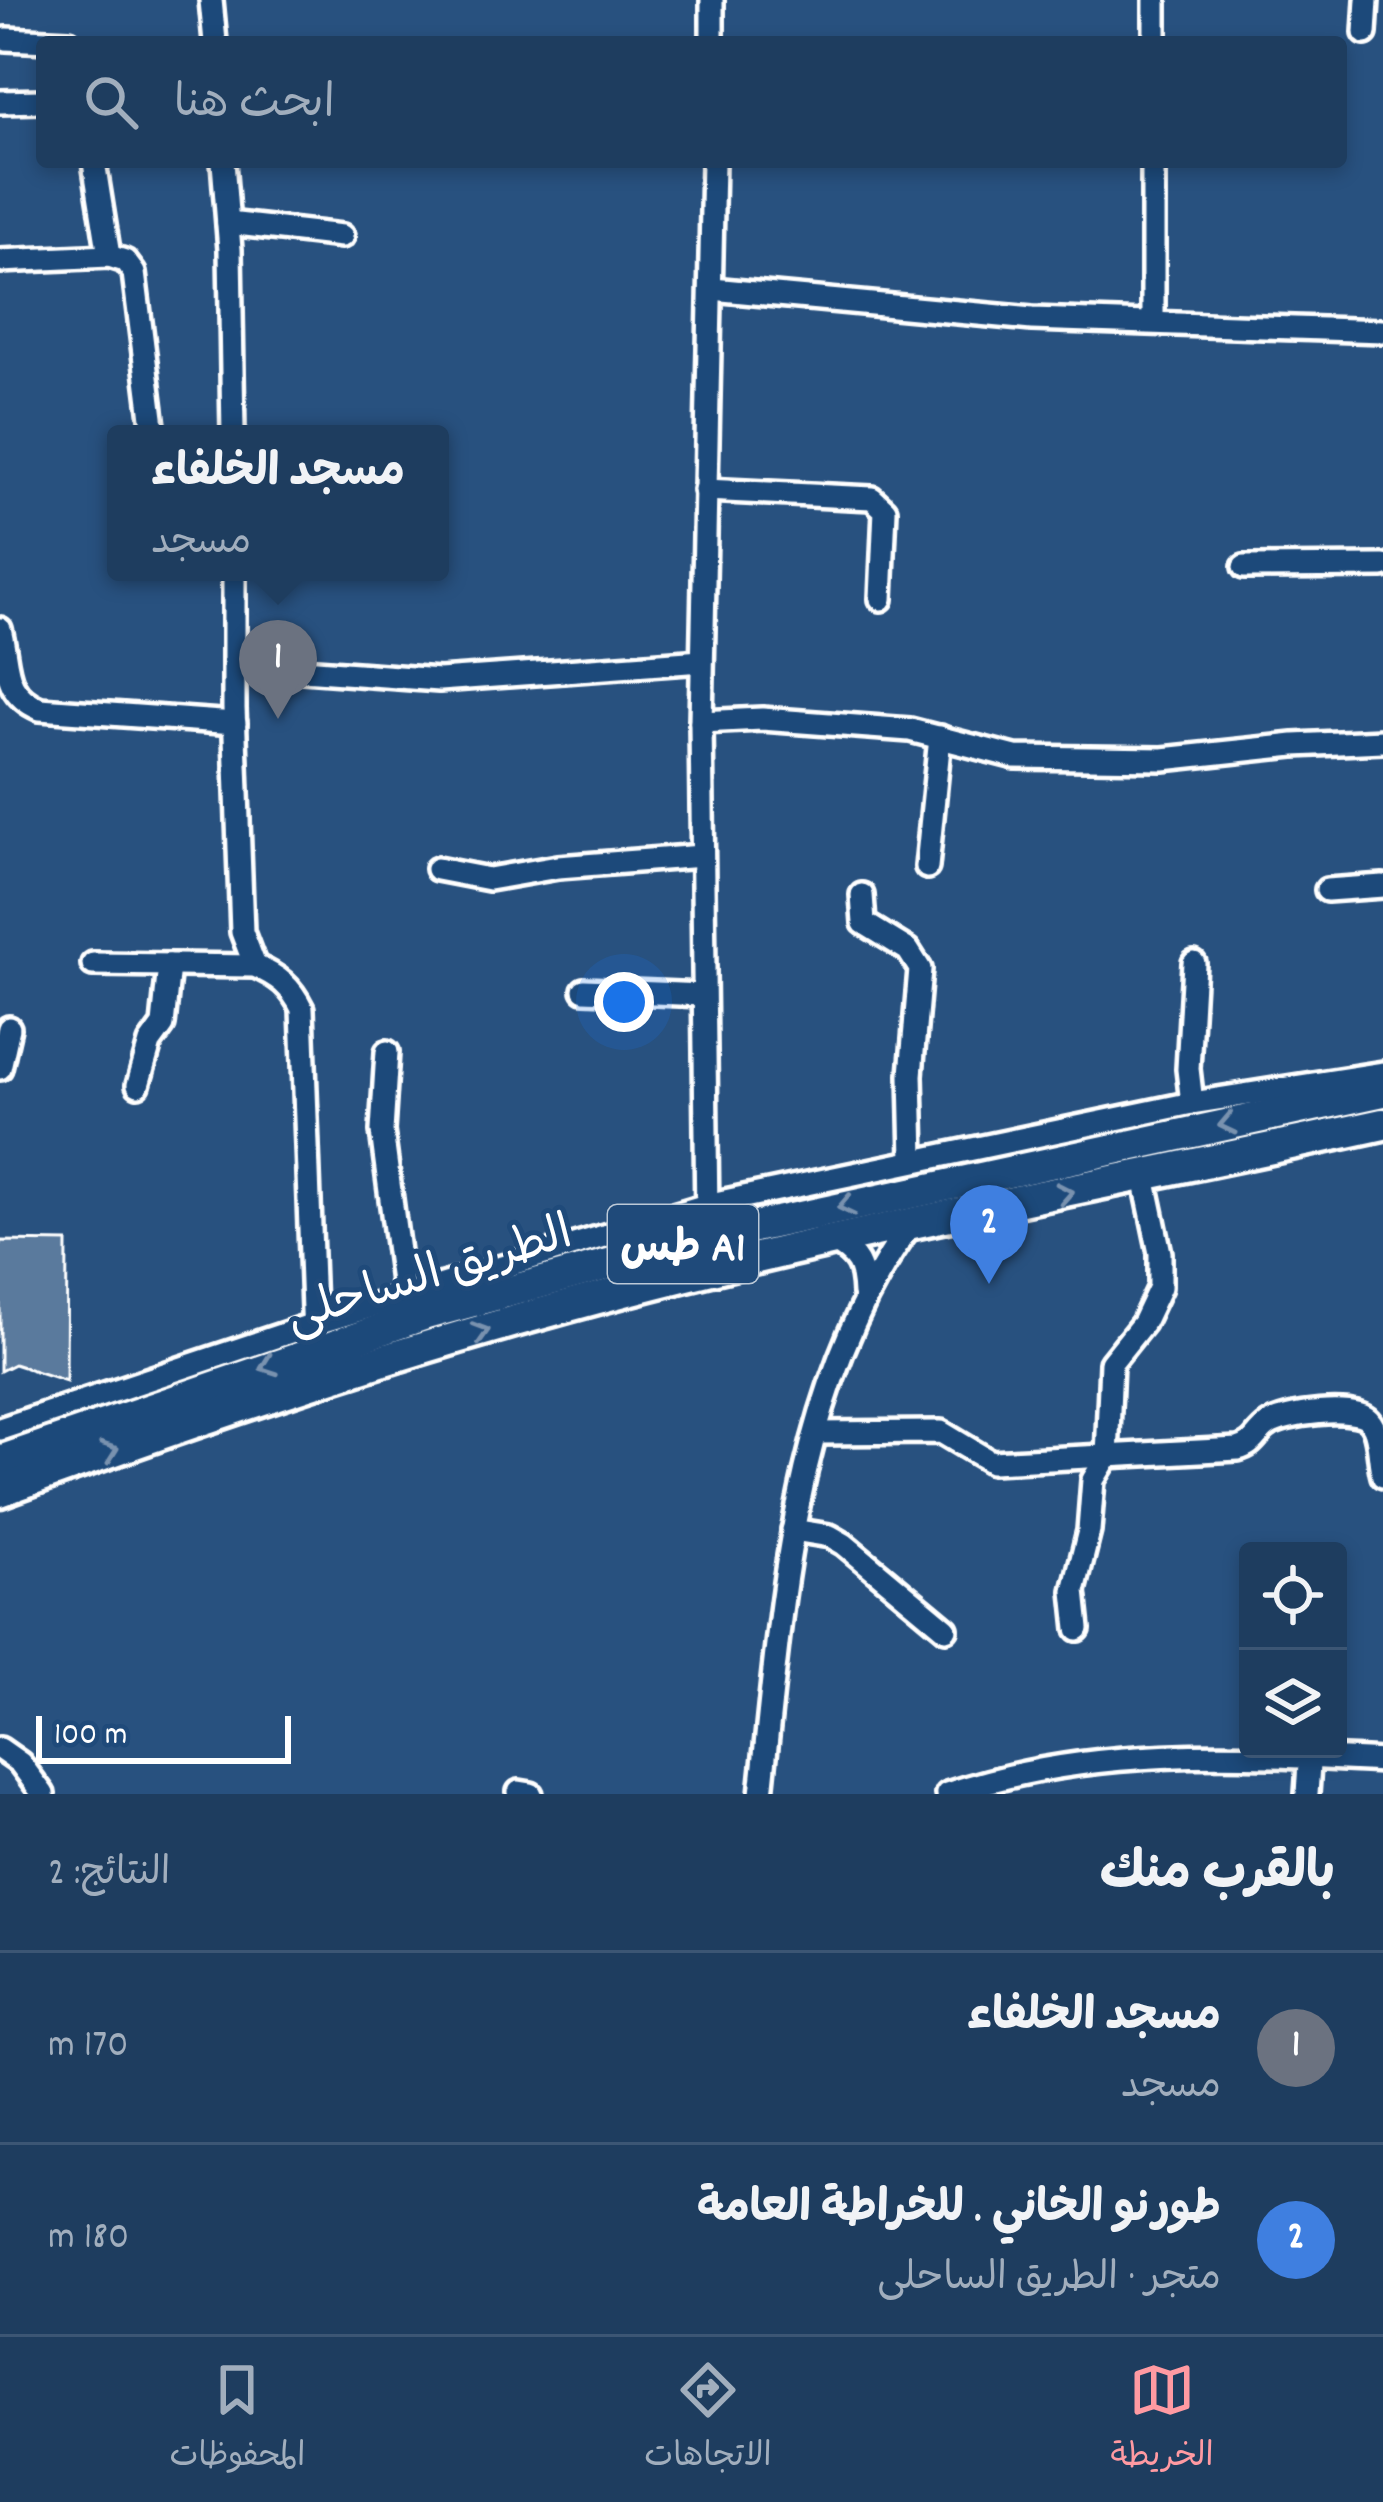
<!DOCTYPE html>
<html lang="ar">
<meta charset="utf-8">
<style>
body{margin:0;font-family:Dekko,"Playpen Sans Arabic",sans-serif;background:#264465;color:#f1f3f6;direction:rtl}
.controls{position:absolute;right:36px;bottom:36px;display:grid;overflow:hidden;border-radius:12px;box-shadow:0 6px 18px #0003}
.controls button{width:108px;height:108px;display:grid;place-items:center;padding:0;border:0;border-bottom:3px solid #3c5674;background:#1e3d5f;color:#f1f3f6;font:60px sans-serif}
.scale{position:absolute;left:36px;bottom:30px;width:255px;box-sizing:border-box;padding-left:12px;border:6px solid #fff;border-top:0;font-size:33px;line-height:42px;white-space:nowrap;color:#fff;-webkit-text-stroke:9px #1f4a7a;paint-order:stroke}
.you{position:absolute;left:624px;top:1002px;width:42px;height:42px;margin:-30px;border:9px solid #fff;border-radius:50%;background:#1a73e8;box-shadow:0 0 0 18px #1a73e833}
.badge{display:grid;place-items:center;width:78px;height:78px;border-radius:50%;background:#ff9aa2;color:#fff;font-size:39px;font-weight:700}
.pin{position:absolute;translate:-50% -99px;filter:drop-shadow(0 3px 6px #0008)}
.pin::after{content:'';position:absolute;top:63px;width:42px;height:36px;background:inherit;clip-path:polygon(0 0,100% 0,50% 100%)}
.popup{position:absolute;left:107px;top:425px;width:342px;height:156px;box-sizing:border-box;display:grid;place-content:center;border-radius:12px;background:#1e3d5f;filter:drop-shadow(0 3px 9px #0005);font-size:39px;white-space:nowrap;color:#a1aebd}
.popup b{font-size:45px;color:#f1f3f6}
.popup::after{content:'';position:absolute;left:50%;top:100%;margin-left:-24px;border:24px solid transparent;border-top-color:#1e3d5f}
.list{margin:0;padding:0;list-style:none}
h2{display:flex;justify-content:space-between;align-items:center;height:156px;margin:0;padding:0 48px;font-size:51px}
h2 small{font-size:39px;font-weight:400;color:#a1aebd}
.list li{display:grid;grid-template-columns:78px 1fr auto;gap:36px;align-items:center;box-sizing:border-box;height:192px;padding:0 48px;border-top:3px solid #3c5674}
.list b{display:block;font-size:45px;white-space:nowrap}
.list p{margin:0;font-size:39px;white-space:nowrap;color:#a1aebd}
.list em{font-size:39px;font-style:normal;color:#a1aebd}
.icon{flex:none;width:66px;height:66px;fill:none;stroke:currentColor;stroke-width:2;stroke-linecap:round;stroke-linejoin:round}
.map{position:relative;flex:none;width:1383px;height:1794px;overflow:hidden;direction:ltr}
.search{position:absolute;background:#1e3d5f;box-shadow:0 6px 18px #0003;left:36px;right:36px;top:36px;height:132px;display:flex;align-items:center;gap:30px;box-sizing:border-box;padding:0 42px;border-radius:12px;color:#a1aebd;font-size:45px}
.sheet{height:540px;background:#1e3d5f}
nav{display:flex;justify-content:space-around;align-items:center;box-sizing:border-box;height:168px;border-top:3px solid #3c5674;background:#1e3d5f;font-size:33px;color:#a1aebd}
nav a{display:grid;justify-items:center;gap:6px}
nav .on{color:#ff9aa2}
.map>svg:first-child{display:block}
.building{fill:#5a7a9d;stroke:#fff;stroke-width:3}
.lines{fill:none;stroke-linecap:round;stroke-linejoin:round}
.minor-casing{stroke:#fff;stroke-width:30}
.highway-casing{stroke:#fff;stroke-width:39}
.minor{stroke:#1f4a7a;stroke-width:21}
.highway{stroke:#1f4a7a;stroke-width:30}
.oneway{stroke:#7992af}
.labels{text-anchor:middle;stroke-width:10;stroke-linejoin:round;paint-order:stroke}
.shield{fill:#1f4a7a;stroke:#bcc9d7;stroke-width:3}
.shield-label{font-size:45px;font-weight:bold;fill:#fff}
.street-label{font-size:48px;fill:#fff;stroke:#1f4a7a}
</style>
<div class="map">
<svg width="1383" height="1794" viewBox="0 0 1383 1794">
<rect width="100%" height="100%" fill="#28517f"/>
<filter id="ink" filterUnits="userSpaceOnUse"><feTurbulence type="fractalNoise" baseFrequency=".00833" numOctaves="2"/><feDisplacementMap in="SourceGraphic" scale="24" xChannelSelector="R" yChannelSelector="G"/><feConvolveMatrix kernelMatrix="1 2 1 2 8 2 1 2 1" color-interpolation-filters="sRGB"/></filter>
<g filter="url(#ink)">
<path class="building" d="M 0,1241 L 67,1242 L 66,1381 L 14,1364 L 0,1371 Z"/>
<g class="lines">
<g class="minor-casing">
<g id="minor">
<path d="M 211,0 L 215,42"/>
<path d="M 712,0 L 712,42"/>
<path d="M 1155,0 L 1155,42"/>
<path d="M 1365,33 L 1367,0"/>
<path d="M 6,39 L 69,42"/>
<path d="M 0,102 L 42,101"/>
<path d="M 94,162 L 109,256"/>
<path d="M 223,162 L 230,250 L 233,434"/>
<path d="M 228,223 L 342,236"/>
<path d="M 0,261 L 109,256 L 125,261 L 134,273 L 154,434"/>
<path d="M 712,289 L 1032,319 L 1383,331"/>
<path d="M 1153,322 L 1153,162"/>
<path d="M 705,490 L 872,498 L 885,510 L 881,599"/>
<path d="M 1244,567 L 1383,566"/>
<path d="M 234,572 L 234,708 L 242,932 L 255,966"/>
<path d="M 0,629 C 9,662 1,693 40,709 L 235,723"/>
<path d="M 235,665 L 439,680 L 702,661"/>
<path d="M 701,722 L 762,719 L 910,730 L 1015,757 L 1163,759 L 1294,745 L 1383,741"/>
<path d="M 927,867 L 940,737"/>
<path d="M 437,869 L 489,879 L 558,867 L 702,856"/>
<path d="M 1327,890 L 1383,886"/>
<path d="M 862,895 L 864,923 L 908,950 L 920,969 L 911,1075 L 913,1159"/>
<path d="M 93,964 L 255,966 C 278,976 291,986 302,1009 L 314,1337"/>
<path d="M 584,990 L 703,995"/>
<path d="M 387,1052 L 382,1131 L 404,1297"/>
<path d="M 0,1068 L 9,1028"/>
<path d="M 138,1085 L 150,1043 L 163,1025 L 169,965"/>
<path d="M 1192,1103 L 1188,1069 L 1194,963"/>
<path d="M 707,1218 L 701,722 L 713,162"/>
<path d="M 834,1242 C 858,1255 863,1266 864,1294"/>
<path d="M 0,1429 L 314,1324 L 706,1205 L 1192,1103 L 1383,1073"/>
<path d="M 816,1433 L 941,1432 L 991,1462 L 1238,1449 C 1254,1445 1255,1435 1267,1426 C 1283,1413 1356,1405 1369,1420 C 1381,1433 1378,1460 1383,1476"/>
<path d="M 793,1530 L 830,1536 L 844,1544 L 946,1629"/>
<path d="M 1078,1629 L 1074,1591 L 1089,1531 L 1093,1480 L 1107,1457 L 1111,1363 L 1143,1323 L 1160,1287 L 1160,1253 L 1144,1177"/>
<path d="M 0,1749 L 20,1763 L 43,1794"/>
<path d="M 519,1792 L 531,1794"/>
<path d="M 761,1794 C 782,1601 793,1387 911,1224"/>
<path d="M 947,1794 C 1088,1746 1236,1753 1383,1761"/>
<path d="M 1307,1794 L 1310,1749"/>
</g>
</g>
<g class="highway-casing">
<g id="highway">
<path d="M 0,1461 L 426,1314 L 708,1237 L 1383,1091"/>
<path d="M 0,1491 C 179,1426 359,1364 543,1313 C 819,1235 1103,1186 1383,1124"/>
</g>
</g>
<use href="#minor" class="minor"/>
<use href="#highway" class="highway"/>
</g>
<defs><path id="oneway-chevron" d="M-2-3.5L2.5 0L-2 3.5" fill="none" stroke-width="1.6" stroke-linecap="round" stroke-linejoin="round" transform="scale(3)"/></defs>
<g class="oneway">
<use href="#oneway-chevron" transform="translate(1227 1124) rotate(168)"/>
<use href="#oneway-chevron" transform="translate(1065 1193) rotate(-11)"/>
<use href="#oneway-chevron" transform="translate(846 1206) rotate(168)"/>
<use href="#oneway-chevron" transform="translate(481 1332) rotate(-17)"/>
<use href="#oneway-chevron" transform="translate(268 1366) rotate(160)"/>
<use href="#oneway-chevron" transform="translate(110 1451) rotate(-20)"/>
</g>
</g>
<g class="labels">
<rect class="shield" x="608" y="1205" width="150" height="78" rx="9"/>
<g class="shield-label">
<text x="683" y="1260">طس A1</text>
</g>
<g class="street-label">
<text transform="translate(428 1271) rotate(-17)" y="17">الطريق الساحلى</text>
</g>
</g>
</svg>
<div class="controls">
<button><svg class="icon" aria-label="locate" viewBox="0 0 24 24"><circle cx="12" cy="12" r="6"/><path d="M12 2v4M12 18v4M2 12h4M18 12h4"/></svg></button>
<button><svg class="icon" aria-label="layers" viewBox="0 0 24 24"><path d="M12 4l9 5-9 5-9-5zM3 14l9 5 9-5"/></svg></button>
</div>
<div class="scale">100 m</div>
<div class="you"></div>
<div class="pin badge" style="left:278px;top:719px;background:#6b7280">1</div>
<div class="popup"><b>مسجد الخلفاء</b>مسجد</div>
<div class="pin badge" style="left:989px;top:1284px;background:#3f7fe0">2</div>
<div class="search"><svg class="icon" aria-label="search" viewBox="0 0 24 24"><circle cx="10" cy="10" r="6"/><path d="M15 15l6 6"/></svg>ابحث هنا</div>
</div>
<section class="sheet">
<h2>بالقرب منك<small>النتائج: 2</small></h2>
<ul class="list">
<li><span class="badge" style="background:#6b7280">1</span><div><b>مسجد الخلفاء</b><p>مسجد</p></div><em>170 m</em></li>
<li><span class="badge" style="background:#3f7fe0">2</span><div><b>طورنو الخاني . للخراطة العامة</b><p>متجر · الطريق الساحلى</p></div><em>180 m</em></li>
</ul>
</section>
<nav>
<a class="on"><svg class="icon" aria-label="map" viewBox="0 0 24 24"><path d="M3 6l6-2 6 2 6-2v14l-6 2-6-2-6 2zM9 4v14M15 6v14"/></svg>الخريطة</a>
<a><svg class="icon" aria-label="directions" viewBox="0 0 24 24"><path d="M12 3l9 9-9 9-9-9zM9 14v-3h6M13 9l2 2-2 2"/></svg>الاتجاهات</a>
<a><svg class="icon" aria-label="saved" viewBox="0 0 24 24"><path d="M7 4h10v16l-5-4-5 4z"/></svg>المحفوظات</a>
</nav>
